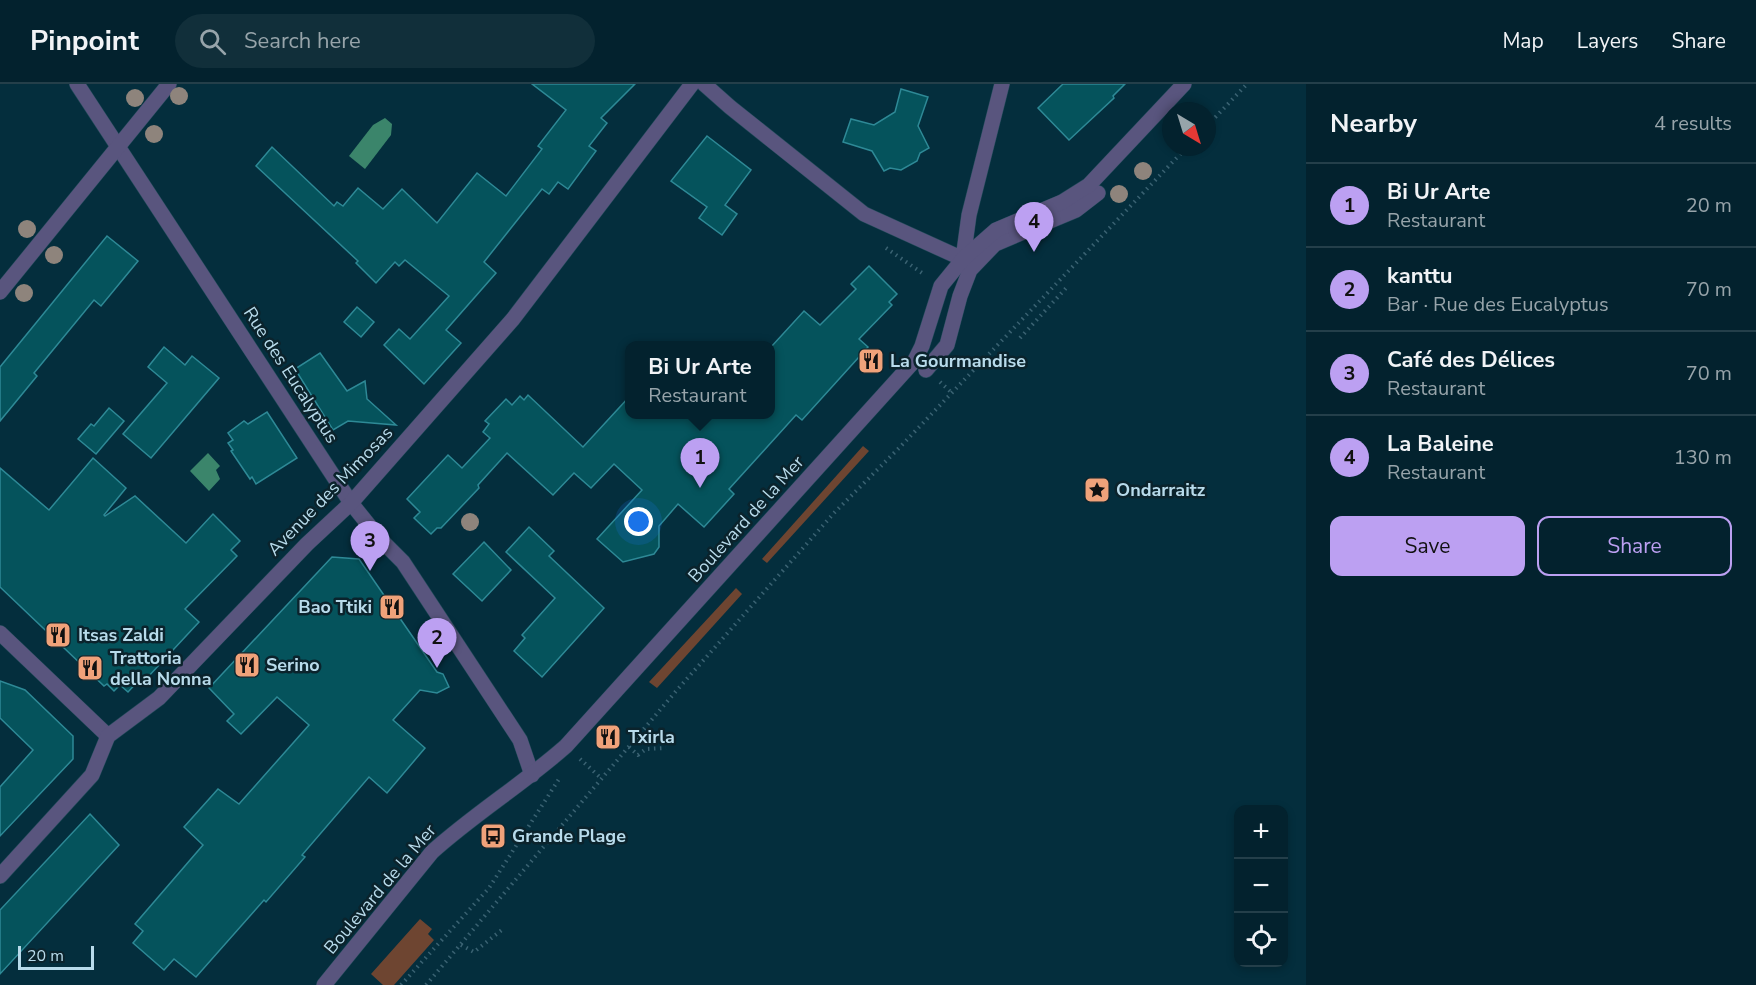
<!DOCTYPE html>
<meta charset="utf-8">
<style>
body{margin:0;font-family:"Nunito Sans",sans-serif;background:#112f3a;color:#f1f3f6}
.controls{position:absolute;right:18px;bottom:18px;display:grid;overflow:hidden;border-radius:12px;box-shadow:0 3px 9px #0003}
.controls button{width:54px;height:54px;display:grid;place-items:center;padding:0;border:0;border-bottom:2px solid #243f4a;background:#03222e;color:#f1f3f6;font:30px sans-serif}
.compass{position:absolute;left:1162px;top:18px;width:54px;height:54px;border-radius:50%;background:#03222e;box-shadow:0 3px 9px #0003;rotate:142deg}
.scale{position:absolute;left:18px;bottom:15px;width:76px;box-sizing:border-box;padding-left:6px;border:3px solid #b8dbeb;border-top:0;font-size:16px;line-height:21px;white-space:nowrap;color:#b8dbeb;-webkit-text-stroke:4px #0b232c;paint-order:stroke}
.you{position:absolute;left:639px;top:438px;width:21px;height:21px;margin:-15px;border:4px solid #fff;border-radius:50%;background:#1a73e8;box-shadow:0 0 0 9px #1a73e833}
.badge{display:grid;place-items:center;width:39px;height:39px;border-radius:50%;background:#bca0f2;color:#111;font-size:20px;font-weight:700}
.pin{position:absolute;translate:-50% -50px;filter:drop-shadow(0 2px 3px #0008)}
.pin::after{content:'';position:absolute;top:32px;width:21px;height:18px;background:inherit;clip-path:polygon(0 0,100% 0,50% 100%)}
.popup{position:absolute;left:625px;top:257px;width:150px;height:78px;box-sizing:border-box;display:grid;place-content:center;border-radius:12px;background:#03222e;filter:drop-shadow(0 2px 4px #0005);font-size:20px;white-space:nowrap;color:#97a4aa}
.popup b{font-size:22px;color:#f1f3f6}
.popup::after{content:'';position:absolute;left:50%;top:100%;margin-left:-12px;border:12px solid transparent;border-top-color:#03222e}
.list{margin:0;padding:0;list-style:none}
h2{display:flex;justify-content:space-between;align-items:center;height:78px;margin:0;padding:0 24px;font-size:26px}
h2 small{font-size:20px;font-weight:400;color:#97a4aa}
.list li{display:grid;grid-template-columns:39px 1fr auto;gap:18px;align-items:center;box-sizing:border-box;height:84px;padding:0 24px;border-top:2px solid #243f4a}
.list b{display:block;font-size:22px;white-space:nowrap}
.list p{margin:0;font-size:20px;white-space:nowrap;color:#97a4aa}
.list em{font-size:20px;font-style:normal;color:#97a4aa}
.actions{display:flex;gap:12px;padding:18px 24px}
.actions a{flex:1;padding:14px 0;border:2px solid #bca0f2;border-radius:12px;text-align:center;font-size:21px;color:#bca0f2}
.actions .main{background:#bca0f2;color:#111}
.icon{flex:none;width:33px;height:33px;fill:none;stroke:currentColor;stroke-width:2;stroke-linecap:round;stroke-linejoin:round}
.map{position:relative;flex:none;width:1306px;height:901px;overflow:hidden}
header{display:flex;align-items:center;gap:36px;box-sizing:border-box;height:84px;padding:0 30px;background:#03222e;border-bottom:2px solid #243f4a}
header strong{font-size:28px}
nav{display:flex;gap:33px;margin-inline-start:auto;font-size:21px}
.search{width:420px;height:54px;background:#112f3a;display:flex;align-items:center;gap:15px;box-sizing:border-box;padding:0 21px;border-radius:33px;color:#97a4aa;font-size:22px}
main{display:flex}
aside{flex:1;background:#03222e}
.map>svg:first-child{display:block}
.green{fill:#6e4531}
.water{fill:#3b856b}
.building{fill:#05535c;stroke:#2e8996;stroke-width:1.5}
.lines{fill:none;stroke-linecap:round;stroke-linejoin:round}
.minor-casing{stroke:#214a59;stroke-width:16}
.path{stroke:#3a6272;stroke-width:4;stroke-dasharray:1.5 4.5;stroke-linecap:butt}
.minor{stroke:#59557e;stroke-width:15}
.tree{fill:#8e847c}
.labels{text-anchor:middle;stroke-width:5;stroke-linejoin:round;paint-order:stroke}
.poi-label{font-size:18px;font-weight:bold;fill:#b8dbeb;stroke:#0b232c;text-anchor:start}
.street-label{font-size:18px;fill:#b8dbeb;stroke:#0b232c}
</style>
<header>
<strong>Pinpoint</strong>
<div class="search"><svg class="icon" aria-label="search" viewBox="0 0 24 24"><circle cx="10" cy="10" r="6"/><path d="M15 15l6 6"/></svg>Search here</div>
<nav><a>Map</a><a>Layers</a><a>Share</a></nav>
</header>
<main>
<div class="map">
<svg width="1306" height="901" viewBox="0 0 1306 901">
<rect width="100%" height="100%" fill="#042e3d"/>
<g class="green">
<path d="M 863,362 L 869,367 L 767,479 L 762,475 Z"/>
<path d="M 736,504 L 742,510 L 657,604 L 649,598 Z"/>
<path d="M 420,835 L 432,845 L 428,850 L 434,856 L 394,901 L 383,901 L 371,890 Z"/>
</g>
<g class="water">
<path d="M 385,34 L 392,40 L 391,51 L 365,85 L 349,72 L 373,41 Z"/>
<path d="M 208,369 L 220,382 L 216,386 L 220,395 L 209,407 L 190,387 Z"/>
</g>
<g class="building">
<path d="M 532,0 L 635,0 L 601,34 L 607,39 L 589,62 L 596,67 L 568,105 L 558,98 L 549,110 L 542,105 L 484,178 L 496,189 L 446,246 L 461,259 L 424,300 L 384,261 L 399,245 L 410,255 L 449,212 L 405,176 L 399,182 L 395,178 L 376,199 L 356,179 L 358,177 L 256,82 L 272,63 L 334,122 L 337,118 L 343,122 L 358,104 L 383,125 L 402,105 L 437,139 L 477,89 L 506,112 L 542,65 L 538,62 L 566,26 Z"/>
<path d="M 1063,0 L 1125,0 L 1113,12 L 1114,14 L 1069,56 L 1038,24 Z"/>
<path d="M 901,5 L 928,13 L 918,42 L 929,64 L 920,69 L 917,77 L 901,86 L 890,84 L 884,87 L 872,67 L 843,58 L 851,35 L 874,41 L 895,28 Z"/>
<path d="M 707,52 L 751,86 L 725,121 L 737,130 L 722,151 L 699,134 L 707,123 L 671,97 Z"/>
<path d="M 107,152 L 138,177 L 101,222 L 94,216 L 34,289 L 37,292 L 0,337 L 0,283 Z"/>
<path d="M 869,182 L 897,210 L 889,218 L 892,221 L 859,255 L 868,263 L 802,336 L 796,331 L 729,405 L 734,410 L 704,443 L 678,420 L 659,442 L 659,463 L 654,470 L 623,478 L 597,455 L 642,406 L 614,380 L 591,404 L 574,389 L 553,411 L 507,369 L 478,401 L 479,404 L 441,444 L 437,444 L 431,450 L 414,434 L 420,428 L 407,415 L 448,371 L 462,384 L 490,354 L 483,348 L 489,340 L 485,337 L 506,315 L 512,321 L 520,312 L 524,316 L 528,311 L 583,363 L 630,312 L 630,330 L 771,330 L 771,263 L 804,227 L 820,241 L 856,205 L 851,200 Z"/>
<path d="M 357,223 L 374,238 L 361,253 L 344,238 Z"/>
<path d="M 164,263 L 185,281 L 192,272 L 219,294 L 151,374 L 123,350 L 167,299 L 148,283 Z"/>
<path d="M 320,269 L 347,307 L 365,297 L 367,315 L 396,341 L 348,337 L 333,346 L 295,285 Z"/>
<path d="M 109,324 L 124,337 L 96,370 L 78,355 L 91,340 L 94,342 Z"/>
<path d="M 267,328 L 297,374 L 256,400 L 252,393 L 250,395 L 231,367 L 233,366 L 228,359 L 233,356 L 228,349 L 244,337 L 248,340 Z"/>
<path d="M 93,374 L 126,404 L 104,431 L 105,432 L 135,412 L 186,459 L 213,430 L 240,457 L 231,466 L 237,472 L 185,525 L 199,538 L 147,594 L 144,591 L 128,608 L 120,601 L 114,607 L 107,600 L 104,602 L 0,503 L 0,384 L 49,426 Z"/>
<path d="M 529,443 L 554,467 L 549,472 L 604,524 L 542,593 L 514,567 L 525,554 L 522,551 L 555,514 L 506,468 Z"/>
<path d="M 484,458 L 511,486 L 482,517 L 453,490 Z"/>
<path d="M 332,473 L 359,475 L 437,588 L 443,590 L 449,603 L 437,609 L 420,606 L 393,636 L 425,664 L 387,709 L 369,693 L 302,771 L 305,773 L 266,818 L 264,816 L 196,893 L 174,875 L 164,886 L 133,859 L 143,847 L 135,840 L 203,761 L 184,743 L 218,705 L 239,720 L 309,641 L 277,613 L 241,650 L 227,637 L 234,630 L 209,604 Z"/>
<path d="M 0,597 L 25,606 L 73,652 L 73,675 L 0,752 L 0,703 L 33,666 L 0,634 Z"/>
<path d="M 90,730 L 119,761 L 0,890 L 0,826 Z"/>
</g>
<g class="lines">
<g class="minor-casing">
<g id="minor">
<path d="M 77,0 L 351,419 L 380,455 L 403,478 L 520,656 L 532,691"/>
<path d="M 704,0 L 730,23 L 864,130 L 963,175 L 969,131 L 1002,0"/>
<path d="M 0,208 L 169,0"/>
<path d="M 926,286 L 947,261 L 960,212 L 970,186 L 995,160 L 1076,126 L 1098,109"/>
<path d="M 0,549 L 108,652"/>
<path d="M 0,792 L 92,691 L 108,652 L 159,614 L 307,460 L 351,419 L 513,235 L 692,0"/>
<path d="M 324,901 L 432,768 C 474,730 523,700 566,662 L 915,276 L 922,262 L 941,202 L 963,175 L 996,146 L 1062,118 L 1089,101 L 1184,0"/>
</g>
</g>
<g class="path">
<path d="M 1207,42 L 1247,0"/>
<path d="M 886,164 L 925,191"/>
<path d="M 1020,254 L 1068,202"/>
<path d="M 940,298 L 952,309"/>
<path d="M 629,663 L 638,671 L 646,665 L 666,664"/>
<path d="M 580,675 L 602,695"/>
<path d="M 461,861 L 474,868 L 503,845"/>
<path d="M 401,901 L 489,804 L 559,695"/>
<path d="M 426,901 L 677,606 L 834,429 L 900,363 L 1187,63"/>
</g>
<use href="#minor" class="minor"/>
</g>
<g class="tree">
<circle cx="179" cy="12" r="9"/>
<circle cx="135" cy="14" r="9"/>
<circle cx="154" cy="50" r="9"/>
<circle cx="1143" cy="87" r="9"/>
<circle cx="1119" cy="110" r="9"/>
<circle cx="27" cy="145" r="9"/>
<circle cx="54" cy="171" r="9"/>
<circle cx="24" cy="209" r="9"/>
<circle cx="470" cy="438" r="9"/>
</g>
<defs>
<g id="restaurant-square" transform="scale(1.35)"><rect x="-9" y="-9" width="18" height="18" rx="4" fill="#f0a27a" stroke="#0b232c"/><path d="M-5-6h1v4h1v-4h1v4h1v-4h1v5L-1.5 .5V6h-2V.5L-5-1ZM5-6V6H3V1.5H1.5Q1.5-4 5-6Z" fill="#111"/></g>
<g id="sight-square" transform="scale(1.35)"><rect x="-9" y="-9" width="18" height="18" rx="4" fill="#f0a27a" stroke="#0b232c"/><path d="M0-6L1.8-2.2L6-1.7L2.9 1.2L3.7 5.4L0 3.3L-3.7 5.4L-2.9 1.2L-6-1.7L-1.8-2.2Z" fill="#111"/></g>
<g id="bus-square" transform="scale(1.35)"><rect x="-9" y="-9" width="18" height="18" rx="4" fill="#f0a27a" stroke="#0b232c"/><path d="M-5-6H5V4H4V6H2V4H-2V6H-4V4H-5ZM-3.5-4V0h7V-4ZM-3.5 1.2v1.5H-2V1.2ZM2 1.2v1.5H3.5V1.2Z" fill="#111"/></g>
</defs>
<g fill-rule="evenodd">
<use href="#restaurant-square" x="871" y="277"/>
<use href="#sight-square" x="1097" y="406"/>
<use href="#restaurant-square" x="392" y="523"/>
<use href="#restaurant-square" x="58" y="551"/>
<use href="#restaurant-square" x="247" y="581"/>
<use href="#restaurant-square" x="90" y="584"/>
<use href="#restaurant-square" x="608" y="653"/>
<use href="#bus-square" x="493" y="752"/>
</g>
<g class="labels">
<g class="poi-label">
<text x="890" y="283">La Gourmandise</text>
<text x="1116" y="412">Ondarraitz</text>
<text x="372" y="529" text-anchor="end">Bao Ttiki</text>
<text x="78" y="557">Itsas Zaldi</text>
<text x="110" y="580">Trattoria<tspan x="110" dy="21">della Nonna</tspan></text>
<text x="266" y="587">Serino</text>
<text x="628" y="659">Txirla</text>
<text x="512" y="758">Grande Plage</text>
</g>
<g class="street-label">
<text transform="translate(291 291) rotate(57)" y="6">Rue des Eucalyptus</text>
<text transform="translate(330 407) rotate(-46)" y="6">Avenue des Mimosas</text>
<text transform="translate(746 435) rotate(-48)" y="6">Boulevard de la Mer</text>
<text transform="translate(380 805) rotate(-50)" y="6">Boulevard de la Mer</text>
</g>
</g>
</svg>
<div class="controls">
<button>+</button>
<button>−</button>
<button><svg class="icon" aria-label="locate" viewBox="0 0 24 24"><circle cx="12" cy="12" r="6"/><path d="M12 2v4M12 18v4M2 12h4M18 12h4"/></svg></button>
</div>
<svg class="compass" viewBox="-18 -18 36 36"><path d="M0-13l5 13h-10z" fill="#e53935"/><path d="M0 13l5-13h-10z" fill="#97a4aa"/></svg>
<div class="scale">20 m</div>
<div class="you"></div>
<div class="pin badge" style="left:700px;top:404px">1</div>
<div class="popup"><b>Bi Ur Arte</b>Restaurant</div>
<div class="pin badge" style="left:437px;top:584px">2</div>
<div class="pin badge" style="left:370px;top:487px">3</div>
<div class="pin badge" style="left:1034px;top:168px">4</div>
</div>
<aside>
<h2>Nearby<small>4 results</small></h2>
<ul class="list">
<li><span class="badge">1</span><div><b>Bi Ur Arte</b><p>Restaurant</p></div><em>20 m</em></li>
<li><span class="badge">2</span><div><b>kanttu</b><p>Bar · Rue des Eucalyptus</p></div><em>70 m</em></li>
<li><span class="badge">3</span><div><b>Café des Délices</b><p>Restaurant</p></div><em>70 m</em></li>
<li><span class="badge">4</span><div><b>La Baleine</b><p>Restaurant</p></div><em>130 m</em></li>
</ul>
<div class="actions"><a class="main">Save</a><a>Share</a></div>
</aside>
</main>
